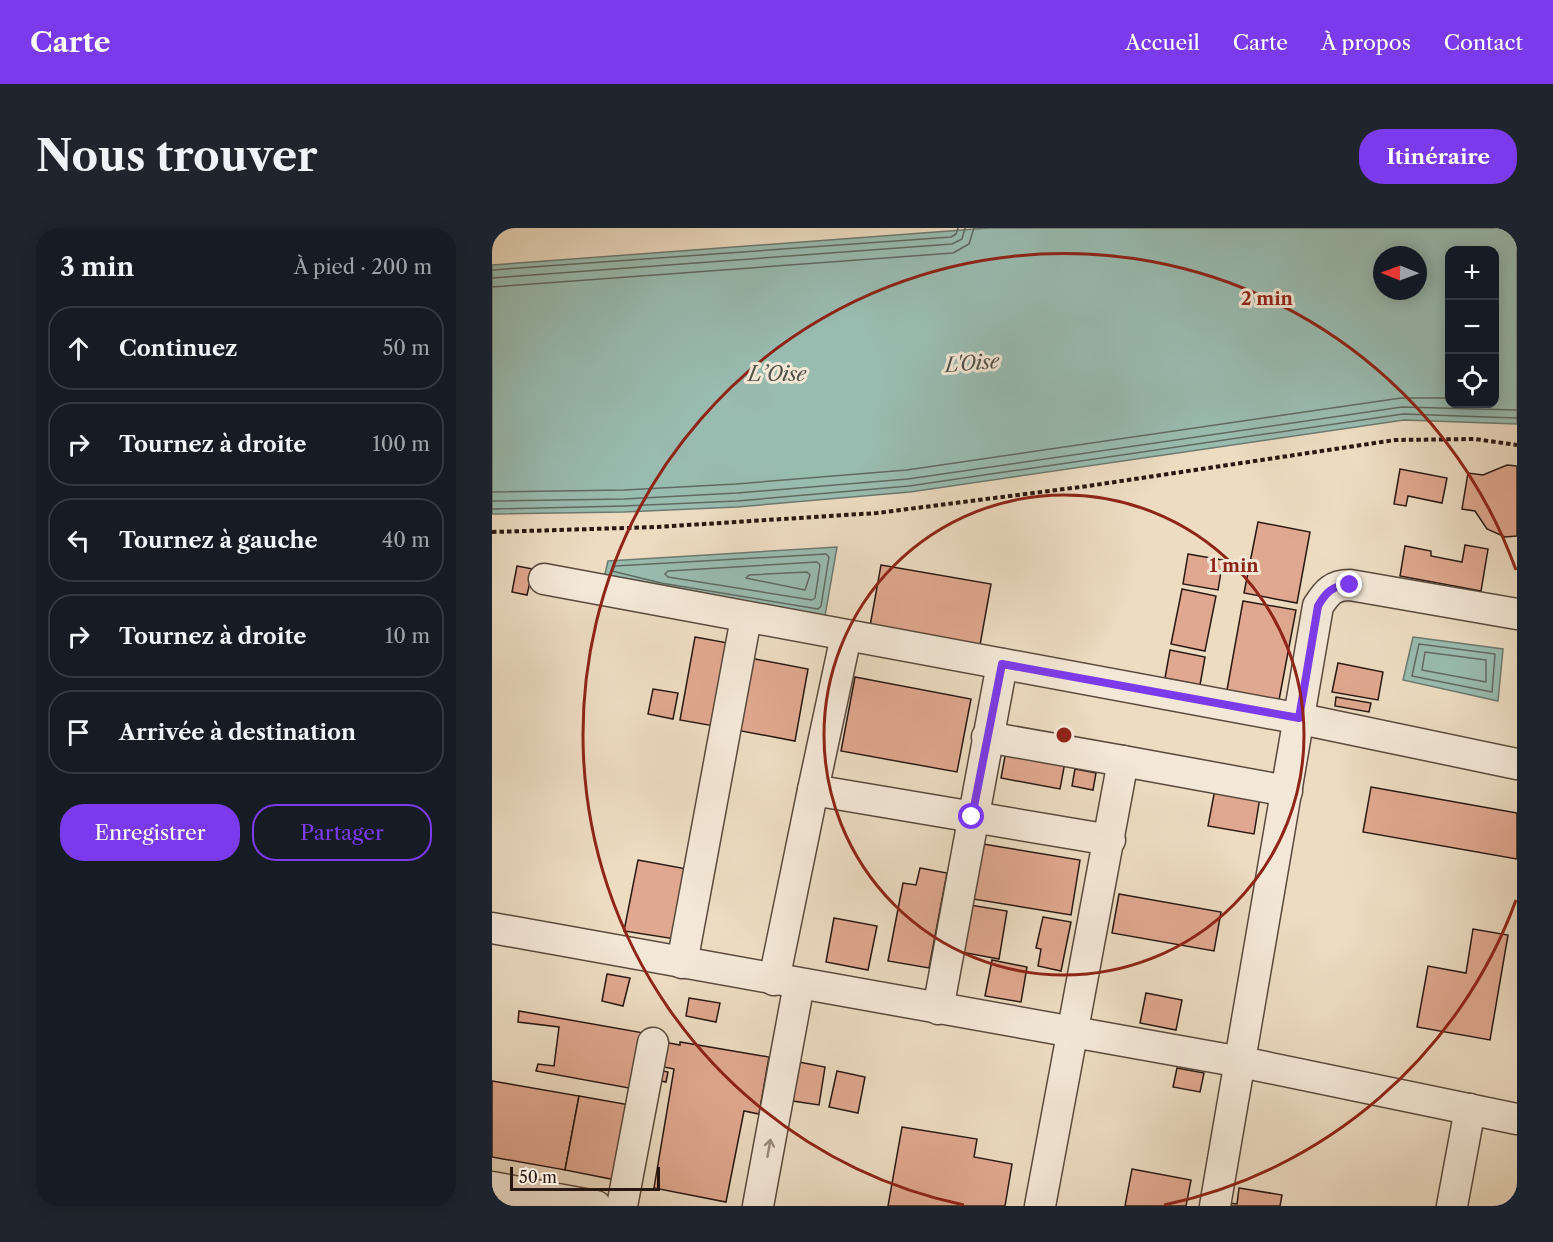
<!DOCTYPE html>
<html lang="fr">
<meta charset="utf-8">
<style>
body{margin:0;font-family:"Libre Caslon Text",serif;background:#20242c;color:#f1f3f6}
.controls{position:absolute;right:18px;top:18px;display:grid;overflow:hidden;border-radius:12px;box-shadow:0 3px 15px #0003}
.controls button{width:54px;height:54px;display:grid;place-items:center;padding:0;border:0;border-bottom:2px solid #363941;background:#171b24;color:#f1f3f6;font:30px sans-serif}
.compass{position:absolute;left:881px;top:18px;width:54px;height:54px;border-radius:50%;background:#171b24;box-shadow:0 3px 15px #0003;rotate:271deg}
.scale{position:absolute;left:18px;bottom:15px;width:150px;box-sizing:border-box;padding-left:6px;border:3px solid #291811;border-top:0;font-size:16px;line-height:21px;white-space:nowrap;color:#291811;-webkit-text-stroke:4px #f3e8d7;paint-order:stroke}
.stop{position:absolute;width:18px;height:18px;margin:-14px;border:4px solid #7c3aed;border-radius:50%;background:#fff}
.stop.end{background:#7c3aed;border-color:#fff;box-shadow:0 2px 6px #0008}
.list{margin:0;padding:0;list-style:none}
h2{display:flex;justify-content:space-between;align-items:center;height:78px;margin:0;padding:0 24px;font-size:26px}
h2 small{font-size:20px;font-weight:400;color:#9ea1a6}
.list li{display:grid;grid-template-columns:39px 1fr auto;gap:18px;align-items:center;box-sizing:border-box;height:84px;margin:0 12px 12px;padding:0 12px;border:2px solid #363941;border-radius:24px}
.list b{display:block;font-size:22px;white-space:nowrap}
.list em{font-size:20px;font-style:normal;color:#9ea1a6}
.actions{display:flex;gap:12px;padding:18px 24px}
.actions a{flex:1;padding:14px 0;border:2px solid #7c3aed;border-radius:24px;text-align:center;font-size:21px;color:#7c3aed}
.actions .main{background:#7c3aed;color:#fff}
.icon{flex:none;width:33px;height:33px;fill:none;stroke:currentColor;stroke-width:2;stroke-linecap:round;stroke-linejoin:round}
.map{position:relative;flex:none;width:1025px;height:978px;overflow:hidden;border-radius:24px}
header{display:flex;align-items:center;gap:36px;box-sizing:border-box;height:84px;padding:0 30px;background:#7c3aed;color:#fff}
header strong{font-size:28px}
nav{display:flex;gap:33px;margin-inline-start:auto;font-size:21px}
.intro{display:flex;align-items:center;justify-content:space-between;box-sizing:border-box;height:144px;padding:0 36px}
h1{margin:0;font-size:42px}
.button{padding:15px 27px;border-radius:24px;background:#7c3aed;color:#fff;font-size:21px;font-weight:700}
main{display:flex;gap:36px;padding:0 36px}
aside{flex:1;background:#171b24;border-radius:24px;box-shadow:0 3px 15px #0003}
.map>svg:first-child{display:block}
.water{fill:#99bcb1;stroke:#6c7a71;stroke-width:1.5;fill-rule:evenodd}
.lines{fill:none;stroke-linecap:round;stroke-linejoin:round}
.shore{stroke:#616a61;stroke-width:1.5}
.building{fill:#e0a890;stroke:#291811;stroke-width:1.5}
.minor-casing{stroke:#5a493d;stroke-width:33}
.path{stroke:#291811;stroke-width:4;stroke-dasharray:4.5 3;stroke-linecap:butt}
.minor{stroke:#f3e8d7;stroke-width:30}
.oneway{stroke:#988a7e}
.route{stroke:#7c3aed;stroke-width:8}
.ring{fill:none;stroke:#8f2418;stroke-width:3}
.labels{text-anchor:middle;stroke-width:6;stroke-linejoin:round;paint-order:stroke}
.water-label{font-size:20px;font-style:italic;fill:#505149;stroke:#f3e8d7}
.centre{fill:#8f2418;stroke:#f3e8d7;stroke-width:3}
.ring-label{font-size:18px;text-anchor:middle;font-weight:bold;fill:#8f2418;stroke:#f3e8d7;stroke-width:6;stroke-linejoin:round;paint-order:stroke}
</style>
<header>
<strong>Carte</strong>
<nav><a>Accueil</a><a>Carte</a><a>À propos</a><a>Contact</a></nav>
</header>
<div class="intro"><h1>Nous trouver</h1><a class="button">Itinéraire</a></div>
<main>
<aside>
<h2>3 min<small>À pied · 200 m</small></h2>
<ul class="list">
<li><svg class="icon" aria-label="ahead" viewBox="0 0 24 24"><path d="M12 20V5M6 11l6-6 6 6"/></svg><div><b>Continuez</b></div><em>50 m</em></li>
<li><svg class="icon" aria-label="right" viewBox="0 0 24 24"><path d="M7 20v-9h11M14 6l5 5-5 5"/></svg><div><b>Tournez à droite</b></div><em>100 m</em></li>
<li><svg class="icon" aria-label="left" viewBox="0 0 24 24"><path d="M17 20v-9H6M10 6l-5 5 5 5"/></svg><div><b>Tournez à gauche</b></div><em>40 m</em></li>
<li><svg class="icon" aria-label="right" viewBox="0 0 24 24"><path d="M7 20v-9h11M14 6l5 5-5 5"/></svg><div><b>Tournez à droite</b></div><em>10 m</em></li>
<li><svg class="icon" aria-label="arrive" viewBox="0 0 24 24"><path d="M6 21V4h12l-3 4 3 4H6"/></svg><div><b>Arrivée à destination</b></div></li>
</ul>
<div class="actions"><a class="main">Enregistrer</a><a>Partager</a></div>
</aside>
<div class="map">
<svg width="1025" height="978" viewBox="0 0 1025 978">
<rect width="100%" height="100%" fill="#eddcc2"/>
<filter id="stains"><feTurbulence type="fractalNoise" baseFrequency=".00333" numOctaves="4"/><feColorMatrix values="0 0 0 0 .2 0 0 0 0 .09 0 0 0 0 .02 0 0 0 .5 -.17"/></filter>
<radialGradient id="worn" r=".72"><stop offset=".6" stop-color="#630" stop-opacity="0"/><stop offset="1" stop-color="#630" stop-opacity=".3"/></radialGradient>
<g class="water">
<path d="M 497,0 L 1025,0 L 1025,196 L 912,192 L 418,264 L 245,279 L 132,284 L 0,286 L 0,37 ZM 957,22 L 1002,22 L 1002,176 L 957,176 ZM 890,27 L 926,27 L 926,63 L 890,63 Z"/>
<path d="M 345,319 L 333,388 L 112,350 L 116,333 Z"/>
<path d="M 921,409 L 1011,421 L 1006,473 L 911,452 Z"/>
</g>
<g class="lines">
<g class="shore">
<path d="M 0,42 L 459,9 L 464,6 L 466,0"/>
<path d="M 0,50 L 460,16 L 470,11 L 473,0"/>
<path d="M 0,59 L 461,25 L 477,16 L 482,0"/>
<path d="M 0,264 L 132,262 L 244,256 L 415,242 L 909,170 L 957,170"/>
<path d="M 0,273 L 132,271 L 245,265 L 416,251 L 910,179 L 1025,182"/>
<path d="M 0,281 L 132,278 L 245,273 L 417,258 L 911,186 L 1025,190"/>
<path d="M 334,326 L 337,329 L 329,378 L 326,381 L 169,355 L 120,343 L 123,338 Z"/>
<path d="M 325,334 L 328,337 L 323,370 L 320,372 L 176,349 L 173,346 L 176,343 Z"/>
<path d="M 315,344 L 318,347 L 313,362 L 254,350 L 257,347 Z"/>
<path d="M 927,416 L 1003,426 L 1000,464 L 920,448 Z"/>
<path d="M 933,424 L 994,432 L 994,454 L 930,442 Z"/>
</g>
</g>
<g class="building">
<path d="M 1015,237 L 1025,238 L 1025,308 L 1013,309 L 995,301 L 983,283 L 970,281 L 976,245 L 991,247 Z"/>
<path d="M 908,241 L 955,250 L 950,275 L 916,268 L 914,278 L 902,276 Z"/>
<path d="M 766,294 L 818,304 L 805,375 L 752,365 Z"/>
<path d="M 973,317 L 996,321 L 989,363 L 908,348 L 913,318 L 939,323 L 939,328 L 970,334 Z"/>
<path d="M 696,326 L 731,332 L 726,362 L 691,356 Z"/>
<path d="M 389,337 L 499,356 L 488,417 L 378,398 Z"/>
<path d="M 25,338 L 41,341 L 35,367 L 20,364 Z"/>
<path d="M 690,361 L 724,368 L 713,423 L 679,416 Z"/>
<path d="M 751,373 L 804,382 L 787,472 L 735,462 Z"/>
<path d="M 203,409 L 236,415 L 222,498 L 188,492 Z"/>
<path d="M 678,422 L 713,429 L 708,457 L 673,450 Z"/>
<path d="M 258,430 L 316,441 L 303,513 L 244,502 Z"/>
<path d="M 846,435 L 891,444 L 886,472 L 840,464 Z"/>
<path d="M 363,449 L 479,471 L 465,544 L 349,523 Z"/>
<path d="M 161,461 L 186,465 L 181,491 L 156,486 Z"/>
<path d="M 844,469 L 879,475 L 877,484 L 843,478 Z"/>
<path d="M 514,523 L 573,534 L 568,561 L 509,550 Z"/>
<path d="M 583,541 L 604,545 L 601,562 L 580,558 Z"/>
<path d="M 879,559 L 1025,585 L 1025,631 L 871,604 Z"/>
<path d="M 723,561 L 768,569 L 762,606 L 716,598 Z"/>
<path d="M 491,616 L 588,632 L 579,687 L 481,671 Z"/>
<path d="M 146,632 L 195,641 L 183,711 L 132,703 Z"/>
<path d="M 428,640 L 455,645 L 437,740 L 396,733 L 411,655 L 424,657 Z"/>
<path d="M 627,666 L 729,684 L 722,723 L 620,705 Z"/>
<path d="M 478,677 L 515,683 L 507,731 L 469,724 Z"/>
<path d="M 551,689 L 579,694 L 569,743 L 546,738 L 549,721 L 544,720 Z"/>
<path d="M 342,690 L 385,698 L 376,742 L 334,734 Z"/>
<path d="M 981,701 L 1016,707 L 998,812 L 925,799 L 936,738 L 974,745 Z"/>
<path d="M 500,732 L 535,739 L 529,774 L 493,768 Z"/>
<path d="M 115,746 L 138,750 L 131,778 L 110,773 Z"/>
<path d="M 654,765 L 690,772 L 684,802 L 648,795 Z"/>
<path d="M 197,770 L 228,775 L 224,794 L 194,788 Z"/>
<path d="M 27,783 L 152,805 L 142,861 L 44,843 L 46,836 L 62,838 L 67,799 L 26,794 Z"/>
<path d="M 172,814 L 188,817 L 188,814 L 277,829 L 267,886 L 252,883 L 234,974 L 162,960 L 182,841 L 167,838 Z"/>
<path d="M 307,834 L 333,839 L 327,877 L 301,873 Z"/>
<path d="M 685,840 L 712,845 L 708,864 L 681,859 Z"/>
<path d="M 166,842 L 176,844 L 174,854 L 164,852 Z"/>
<path d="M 345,843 L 373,849 L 366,885 L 337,879 Z"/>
<path d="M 0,853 L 87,868 L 73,942 L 0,929 Z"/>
<path d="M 87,868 L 138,877 L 124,952 L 73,942 Z"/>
<path d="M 410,899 L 485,911 L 482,929 L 520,936 L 513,978 L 396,978 Z"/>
<path d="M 640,941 L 699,952 L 694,978 L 633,978 Z"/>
<path d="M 747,960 L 790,967 L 788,978 L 738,978 L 738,975 L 745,976 Z"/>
</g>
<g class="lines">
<g class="minor-casing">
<g id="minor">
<path d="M 52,351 L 814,492 L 1025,536"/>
<path d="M 354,408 L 321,562 L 618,612"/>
<path d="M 495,509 L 631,533"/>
<path d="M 0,700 L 749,834 L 1025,891"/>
<path d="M 190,735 L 254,390"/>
<path d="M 282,752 L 321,562"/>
<path d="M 446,781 L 510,436"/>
<path d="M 0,959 L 104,978"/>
<path d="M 130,978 L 161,815"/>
<path d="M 266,978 L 307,756"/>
<path d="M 548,978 L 631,533 L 795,563"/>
<path d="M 723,978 L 826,378 C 835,364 841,357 858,357 L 1025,386"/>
<path d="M 960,978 L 978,881"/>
</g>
</g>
<path class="path" d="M 0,304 L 165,299 L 385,285 L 596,258 L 903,212 L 983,211 L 1025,217"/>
<use href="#minor" class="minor"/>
</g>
<defs><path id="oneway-shaft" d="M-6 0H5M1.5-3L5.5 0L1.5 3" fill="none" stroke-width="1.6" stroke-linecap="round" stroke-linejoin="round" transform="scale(1.5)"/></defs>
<use class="oneway" href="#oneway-shaft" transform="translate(277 920) rotate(-80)"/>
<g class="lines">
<path class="route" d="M 480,589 L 510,436 L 807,490 L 826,378 C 834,364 841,357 858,357"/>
</g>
<g class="ring">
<circle cx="572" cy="507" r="240"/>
<path d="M1024 672A481 481 0 0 1 672 977M472 977A481 481 0 1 1 1024 342"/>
</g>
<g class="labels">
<g class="water-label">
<text transform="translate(480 135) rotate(-5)" y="7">L'Oise</text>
<text x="285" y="153">L’Oise</text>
</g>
</g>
<circle cx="572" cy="507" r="9" class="centre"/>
<g class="ring-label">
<text x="775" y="77">2 min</text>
<text x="742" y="344">1 min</text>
</g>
<rect width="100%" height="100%" filter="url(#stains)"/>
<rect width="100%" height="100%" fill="url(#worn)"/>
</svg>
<div class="controls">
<button>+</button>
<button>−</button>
<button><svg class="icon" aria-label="locate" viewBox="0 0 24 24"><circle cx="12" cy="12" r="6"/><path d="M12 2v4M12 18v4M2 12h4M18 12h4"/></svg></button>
</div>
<svg class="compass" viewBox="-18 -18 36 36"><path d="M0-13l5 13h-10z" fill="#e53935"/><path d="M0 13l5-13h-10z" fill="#9ea1a6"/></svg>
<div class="scale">50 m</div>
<div class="stop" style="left:480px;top:589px"></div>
<div class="stop end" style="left:858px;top:357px"></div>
</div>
</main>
